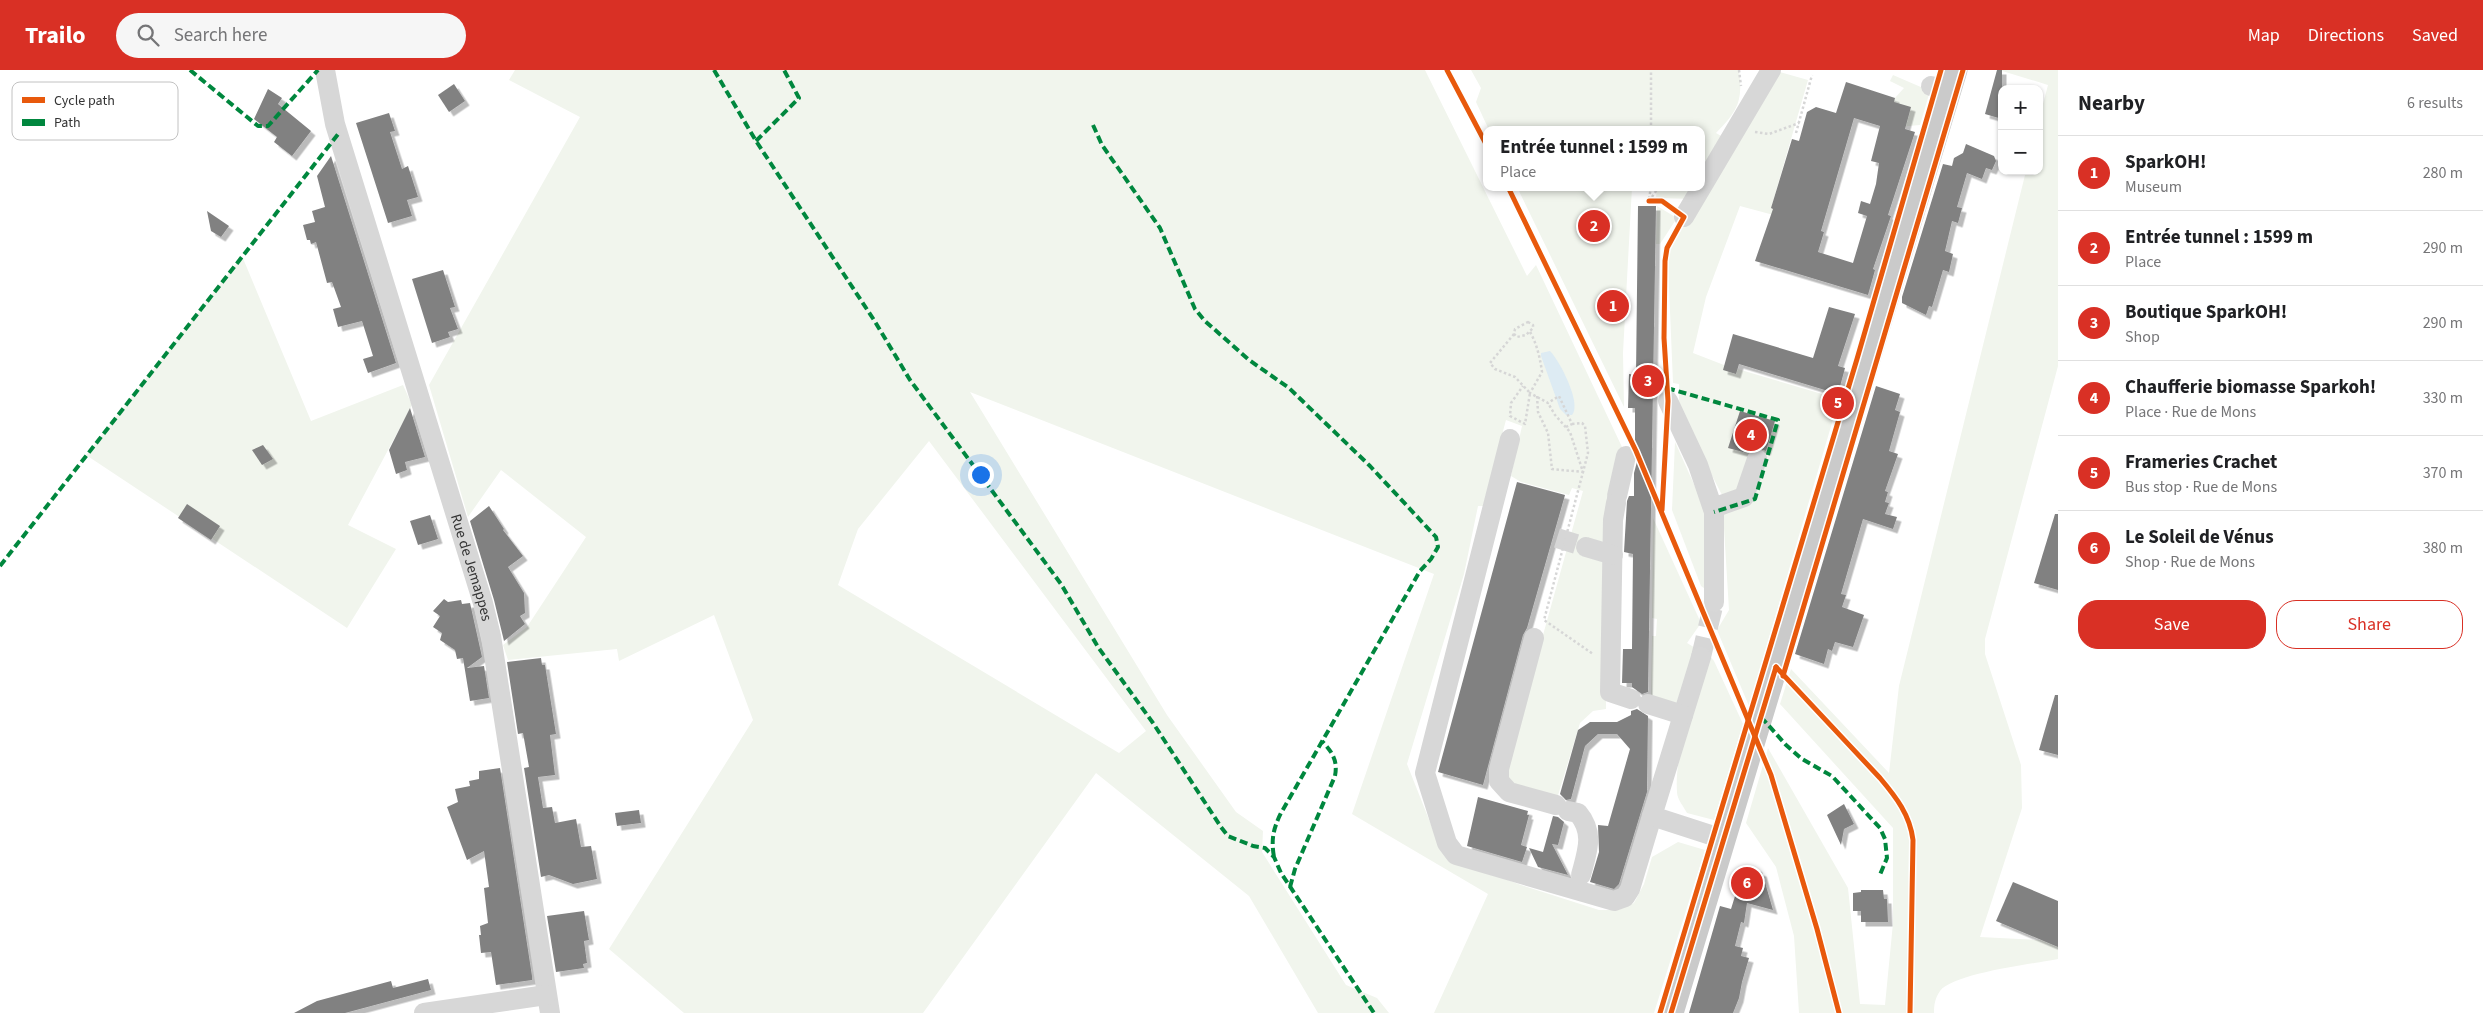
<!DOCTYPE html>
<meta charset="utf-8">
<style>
body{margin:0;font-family:"Source Sans 3",sans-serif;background:#f6f6f6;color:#202124}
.controls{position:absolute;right:15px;top:15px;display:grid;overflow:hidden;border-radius:10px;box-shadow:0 1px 4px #0004}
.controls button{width:45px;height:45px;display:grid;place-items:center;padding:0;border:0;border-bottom:1px solid #e0e0e0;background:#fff;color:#202124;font:25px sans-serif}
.you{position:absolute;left:980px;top:404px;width:18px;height:18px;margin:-12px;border:4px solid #fff;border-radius:50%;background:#1a73e8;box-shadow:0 0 0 8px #1a73e833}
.badge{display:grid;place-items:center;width:32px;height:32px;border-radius:50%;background:#d93025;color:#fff;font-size:16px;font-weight:700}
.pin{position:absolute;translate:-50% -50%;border:2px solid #fff;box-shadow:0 1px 5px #0006}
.popup{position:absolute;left:1483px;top:56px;width:222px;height:65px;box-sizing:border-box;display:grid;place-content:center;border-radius:10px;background:#fff;filter:drop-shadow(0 1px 4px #0005);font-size:16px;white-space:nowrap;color:#757577}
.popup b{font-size:19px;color:#202124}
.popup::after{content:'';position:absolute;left:50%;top:100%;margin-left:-10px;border:10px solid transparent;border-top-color:#fff}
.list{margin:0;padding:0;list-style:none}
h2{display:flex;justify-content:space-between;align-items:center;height:65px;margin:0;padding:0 20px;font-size:21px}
h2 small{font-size:16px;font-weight:400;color:#757577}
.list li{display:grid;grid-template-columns:32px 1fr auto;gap:15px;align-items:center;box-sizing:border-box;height:75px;padding:0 20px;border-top:1px solid #e0e0e0}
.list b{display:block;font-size:19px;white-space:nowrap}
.list p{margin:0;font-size:16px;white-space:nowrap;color:#757577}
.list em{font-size:16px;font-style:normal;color:#757577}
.actions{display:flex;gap:10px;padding:15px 20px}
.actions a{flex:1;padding:11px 0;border:1px solid #d93025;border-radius:20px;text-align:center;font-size:18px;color:#d93025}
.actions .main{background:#d93025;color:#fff}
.icon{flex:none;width:28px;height:28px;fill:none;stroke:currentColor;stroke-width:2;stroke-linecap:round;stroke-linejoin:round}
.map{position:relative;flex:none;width:2058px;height:943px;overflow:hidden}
header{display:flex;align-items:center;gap:30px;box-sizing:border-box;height:70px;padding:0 25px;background:#d93025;color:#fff}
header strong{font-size:24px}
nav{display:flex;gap:28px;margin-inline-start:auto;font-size:18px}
.search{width:350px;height:45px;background:#f6f6f6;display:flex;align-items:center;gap:12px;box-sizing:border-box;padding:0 18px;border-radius:28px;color:#757577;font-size:19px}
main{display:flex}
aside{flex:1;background:#fff}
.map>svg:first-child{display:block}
.green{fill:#f1f5ed;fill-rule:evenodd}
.water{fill:#ddebf3}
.building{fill:#818181;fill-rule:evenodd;filter:url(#shadow)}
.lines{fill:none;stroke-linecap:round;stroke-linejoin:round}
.minor-tunnel{stroke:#d6d6d6;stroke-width:20;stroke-dasharray:20 10;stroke-linecap:butt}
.path{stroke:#d6d6d6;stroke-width:2.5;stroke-dasharray:2.5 2.5;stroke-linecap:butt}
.minor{stroke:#d7d7d7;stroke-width:20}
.major{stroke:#cacaca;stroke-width:25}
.quiet{stroke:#00873e;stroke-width:4;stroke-dasharray:8 4;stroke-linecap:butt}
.cycleway-casing{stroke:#fff;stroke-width:8}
.cycleway{stroke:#e8590c;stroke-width:5}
.labels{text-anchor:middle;stroke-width:5;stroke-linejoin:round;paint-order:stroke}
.street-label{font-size:15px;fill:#333;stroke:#fff}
.key{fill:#fff;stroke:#c2c2c2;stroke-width:1}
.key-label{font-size:14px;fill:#333}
</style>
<header>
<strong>Trailo</strong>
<div class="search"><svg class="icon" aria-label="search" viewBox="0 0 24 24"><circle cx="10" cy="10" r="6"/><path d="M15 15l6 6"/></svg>Search here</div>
<nav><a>Map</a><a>Directions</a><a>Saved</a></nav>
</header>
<main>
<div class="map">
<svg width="2058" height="943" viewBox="0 0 2058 943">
<defs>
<filter id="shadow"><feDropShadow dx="4.5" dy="4.5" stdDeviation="0" flood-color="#0004"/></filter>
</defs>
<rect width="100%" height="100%" fill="#fff"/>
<g class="green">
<path d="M 515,0 L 1425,0 L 1527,206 L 1536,195 L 1622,377 L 1605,454 L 1606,639 L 1593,641 L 1580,653 L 1556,732 L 1518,721 L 1505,702 L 1583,421 L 1572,418 L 1569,425 L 1521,412 L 1511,406 L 1522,356 L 1506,350 L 1483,436 L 1478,436 L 1464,504 L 1407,694 L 1441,780 L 1481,800 L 1521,815 L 1599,840 L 1618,840 L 1634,833 L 1644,814 L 1652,787 L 1678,772 L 1705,780 L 1654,943 L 1434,943 L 1488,824 L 1352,744 L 1434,504 L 970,322 L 1167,645 L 1236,742 L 1263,761 L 1262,782 L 1346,915 L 1377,928 L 1389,943 L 1318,943 L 1249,826 L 1096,703 L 923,943 L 684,943 L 609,879 L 753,650 L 714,545 L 619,591 L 617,579 L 508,590 L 503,575 L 527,557 L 586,467 L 501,400 L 468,447 L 429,315 L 580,47 L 509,10 ZM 929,371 L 1146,661 L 1119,683 L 838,515 L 858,459 Z"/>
<path d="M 1471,0 L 1739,0 C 1743,31 1738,41 1716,63 L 1728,70 L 1702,115 L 1702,60 L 1489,60 L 1476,32 L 1481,18 Z"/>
<path d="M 1999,0 L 2058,0 L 2058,296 L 1985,569 L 1985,584 L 2021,695 L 2022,738 L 1980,867 L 2058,871 L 2058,889 C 2033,894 1954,903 1940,921 C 1935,928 1934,935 1934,943 L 1799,943 L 1794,866 L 1776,797 L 1746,753 L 1768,678 L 1848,818 L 1860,934 L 1885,935 L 1893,853 L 1893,758 L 1780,634 L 1791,599 L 1889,703 L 1899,616 L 2026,101 L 2039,101 L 2039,49 L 2048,15 Z"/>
<path d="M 1776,1 L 1808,10 L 1772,135 L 1815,156 L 1740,136 L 1706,227 L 1693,283 L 1724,295 L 1839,329 L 1749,636 L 1717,560 L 1729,540 L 1722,425 L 1679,341 L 1679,314 L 1673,313 L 1668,193 L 1671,176 Z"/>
<path d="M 1893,5 L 1930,21 L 1920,55 L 1886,58 L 1895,28 L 1904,18 L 1890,11 Z"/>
<path d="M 1517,117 L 1632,117 L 1623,283 L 1624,337 Z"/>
<path d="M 1657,117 L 1700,117 L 1693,129 L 1656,128 Z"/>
<path d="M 1657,136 L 1677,148 L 1660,174 L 1656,174 Z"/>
<path d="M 242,186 L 311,351 L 403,315 L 412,335 L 348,455 L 396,479 L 347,558 L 86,385 Z"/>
<path d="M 1675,372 L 1706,441 L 1707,520 L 1701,516 L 1672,440 Z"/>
<path d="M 1653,448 L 1701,553 L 1687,573 L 1697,579 L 1681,638 L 1651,626 L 1652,566 L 1656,566 L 1657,549 L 1652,548 Z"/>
<path d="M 1710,586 L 1714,591 L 1743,654 L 1714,750 L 1687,743 C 1684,737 1677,729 1677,722 C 1674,681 1696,624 1710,586 Z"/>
</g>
<path class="water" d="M 1550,281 C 1560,291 1582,334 1572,345 L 1566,345 L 1560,339 L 1541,286 L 1541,283 Z"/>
<g class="building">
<path d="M 1997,0 L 2002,0 L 2002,49 L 1985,44 Z"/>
<path d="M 1846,12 L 1895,28 L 1894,32 L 1911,37 L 1905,59 L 1915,62 L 1888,145 L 1891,146 L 1873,199 L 1875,200 L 1868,225 L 1755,191 L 1773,139 L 1771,138 L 1792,69 L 1799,71 L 1807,42 L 1816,37 L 1836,43 ZM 1854,48 L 1880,56 L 1871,91 L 1879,93 L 1876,114 L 1870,134 L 1861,131 L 1858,143 L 1867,146 L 1853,193 L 1818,182 L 1824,162 L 1821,161 Z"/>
<path d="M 454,14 L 465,31 L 449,42 L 438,25 Z"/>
<path d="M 268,19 L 282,28 L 278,34 L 311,61 L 292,86 L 274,72 L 277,67 L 254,49 Z"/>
<path d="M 389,43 L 395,61 L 390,62 L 402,99 L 408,96 L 418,127 L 407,130 L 412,146 L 388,153 L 356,53 Z"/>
<path d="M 1966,74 L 1994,86 L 1996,91 L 1992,100 L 1986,98 L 1982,109 L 1967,103 L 1957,137 L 1962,138 L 1958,153 L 1952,151 L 1945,181 L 1953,184 L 1949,202 L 1943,200 L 1932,237 L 1929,236 L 1926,245 L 1902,233 L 1902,227 L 1943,94 L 1952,96 L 1954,88 L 1963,83 Z"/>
<path d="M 331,86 L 396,293 L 368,303 L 363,289 L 373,286 L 362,251 L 338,257 L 333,239 L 341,237 L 332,212 L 327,213 L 316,172 L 311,174 L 310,170 L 307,170 L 303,155 L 315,152 L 312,141 L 325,137 L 317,106 Z"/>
<path d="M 1638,136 L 1656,136 L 1648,622 L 1642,624 L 1632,617 L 1632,613 L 1622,613 L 1623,579 L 1632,579 L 1633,484 L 1624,482 L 1627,431 L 1629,426 L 1634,426 L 1634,403 L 1638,388 L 1635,378 L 1635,338 L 1628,338 L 1629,304 L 1636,305 Z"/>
<path d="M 207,141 L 229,156 L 221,167 L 211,161 Z"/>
<path d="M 443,200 L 455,237 L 450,238 L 458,259 L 448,262 L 450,267 L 432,273 L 412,209 Z"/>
<path d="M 1829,237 L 1855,244 L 1838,296 L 1845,298 L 1838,324 L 1739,294 L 1736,304 L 1723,300 L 1733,264 L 1813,288 Z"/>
<path d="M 1876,316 L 1900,324 L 1895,340 L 1900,342 L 1889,381 L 1898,384 L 1885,421 L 1888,422 L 1885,432 L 1889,433 L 1885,444 L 1897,447 L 1893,459 L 1863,449 L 1841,524 L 1846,525 L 1842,537 L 1864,545 L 1853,577 L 1835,572 L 1832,581 L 1828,579 L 1824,594 L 1795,584 Z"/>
<path d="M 410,338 L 425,387 L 405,392 L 407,400 L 396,404 L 389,380 Z"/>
<path d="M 1740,341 L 1775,351 L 1766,381 L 1755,377 L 1747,383 L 1728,378 Z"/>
<path d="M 263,375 L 273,389 L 262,395 L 252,380 Z"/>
<path d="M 1517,412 L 1565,425 L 1527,558 L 1523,565 L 1483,715 L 1438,702 Z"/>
<path d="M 187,434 L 220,456 L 211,470 L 178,448 Z"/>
<path d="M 489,436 L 504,459 L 503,460 L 523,486 L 508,497 L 524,523 L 525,543 L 520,546 L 525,554 L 504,571 L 494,530 L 470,451 Z"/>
<path d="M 2055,444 L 2058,444 L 2058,520 L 2034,513 Z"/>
<path d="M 430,445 L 438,469 L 418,475 L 410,451 Z"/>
<path d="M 444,529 L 448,532 L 461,530 L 462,534 L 470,533 L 482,587 L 467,598 L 484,596 L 489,628 L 470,631 L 463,588 L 457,589 L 455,580 L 440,570 L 442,563 L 433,557 L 440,546 L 433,541 Z"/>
<path d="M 541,588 L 542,595 L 545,595 L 556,664 L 550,665 L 555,705 L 538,707 L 543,738 L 552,737 L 555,753 L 576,749 L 581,777 L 591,776 L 597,809 L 573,814 L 549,805 L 541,807 L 524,698 L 529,697 L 523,663 L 518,664 L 507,592 Z"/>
<path d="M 2055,625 L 2058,625 L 2058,685 L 2039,680 Z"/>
<path d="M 1637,639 L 1648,646 L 1647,722 L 1619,814 L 1614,819 L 1590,812 L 1599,782 L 1598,755 L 1608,756 L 1630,679 L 1617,664 L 1598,664 L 1585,676 L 1571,729 L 1566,730 L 1560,724 L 1578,660 L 1590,652 L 1617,652 L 1631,645 L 1631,641 Z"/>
<path d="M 500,698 L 532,906 L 532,910 L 496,915 L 491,882 L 481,883 L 479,865 L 481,865 L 480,856 L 488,853 L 484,818 L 489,817 L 484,781 L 467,790 L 447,737 L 458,732 L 455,719 L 470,716 L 469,711 L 479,709 L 479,701 Z"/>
<path d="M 1478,727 L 1528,741 L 1527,745 L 1529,745 L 1521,775 L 1527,777 L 1522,792 L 1467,776 Z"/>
<path d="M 1844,734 L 1854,754 L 1844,759 L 1841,775 L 1827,745 Z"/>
<path d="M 639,740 L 641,753 L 617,756 L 615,743 Z"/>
<path d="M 1553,746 L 1558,747 L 1564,752 L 1558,775 L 1552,774 L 1568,805 L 1538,797 L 1529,778 L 1543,782 Z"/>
<path d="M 1744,797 L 1762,802 L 1773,840 L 1747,833 L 1744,853 L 1741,852 L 1735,876 L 1743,878 L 1741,886 L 1749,888 L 1742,912 L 1739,928 L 1733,943 L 1689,943 L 1720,836 L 1731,839 Z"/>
<path d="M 2013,812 L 2058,831 L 2058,877 L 1996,851 Z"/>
<path d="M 1861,820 L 1883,820 L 1884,829 L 1887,829 L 1888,852 L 1861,852 L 1861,841 L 1853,841 L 1853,823 L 1861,822 Z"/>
<path d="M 584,841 L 589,870 L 584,871 L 587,893 L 583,894 L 584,898 L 556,902 L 547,846 Z"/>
<path d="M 428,909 L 431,920 L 345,943 L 294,943 L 317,931 L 391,911 L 393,918 Z"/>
</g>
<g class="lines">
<g class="minor-tunnel">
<path d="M 1557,468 L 1586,477"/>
<path d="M 1701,587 L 1714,532"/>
</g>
<g class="path">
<path d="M 1739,0 L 1741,16"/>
<path d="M 1651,60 L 1651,0"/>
<path d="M 1755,62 L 1769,64 L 1799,53"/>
<path d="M 1796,63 L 1812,5"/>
<path d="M 1649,129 L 1651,117"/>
<path d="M 1649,131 L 1659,117"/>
<path d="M 1528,252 L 1533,255 L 1533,258 L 1526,265 L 1517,267 L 1514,264 L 1515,259 Z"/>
<path d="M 1530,262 C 1537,274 1540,288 1542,302 L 1530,323 L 1548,333 L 1559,326 L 1572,354 L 1566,357"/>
<path d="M 1514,264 L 1490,293 L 1495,299 L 1515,307 L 1530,323 L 1525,354 L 1510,346 L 1511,333 L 1523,316"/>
<path d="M 1537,326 L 1538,342 L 1548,363 L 1552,399 L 1583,402 L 1570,362 L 1555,345 L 1548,333"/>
<path d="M 1572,354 L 1582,353 L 1585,356 L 1588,383 L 1544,550 L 1593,584"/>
</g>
<g class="minor">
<path id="s1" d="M 325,0 L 335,54 L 483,533 L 491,566 L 550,943"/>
<path d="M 1931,16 L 1947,21"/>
<path d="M 1684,147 L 1771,0"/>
<path d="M 1668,331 L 1698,395 L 1714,442 L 1714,532"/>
<path d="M 1510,369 L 1425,703 L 1447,773 L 1456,785 L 1614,831 L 1625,827 L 1630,819 L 1652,746"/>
<path d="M 1617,426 L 1626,386"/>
<path d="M 1616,433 L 1613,450 L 1610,622 L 1631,629"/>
<path d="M 1713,438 L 1744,427 L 1757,389"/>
<path d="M 1586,477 L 1613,485"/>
<path d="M 1534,568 L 1499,699 L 1499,711 L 1509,722 L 1556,735"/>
<path d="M 1701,587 L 1652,746 L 1723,769"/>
<path d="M 1648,634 L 1683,645"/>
<path d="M 1568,741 L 1578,743 C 1595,763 1587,782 1581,805"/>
<path d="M 424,943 L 546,925"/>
</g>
<path class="major" d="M 1671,943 L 1955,0"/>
<g class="quiet">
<path d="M 190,0 L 258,56 L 268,56 L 318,0"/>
<path d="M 714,0 L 756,71 L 874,250 L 910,310 L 1061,514 L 1098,577 L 1153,653 L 1221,757 L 1228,766 L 1253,776 L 1265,778 L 1274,787 L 1281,803 L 1374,943"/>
<path d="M 1093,55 L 1102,75 L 1160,158 L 1195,239 L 1205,251 L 1249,290 L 1289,318 L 1370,396 L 1436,467 L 1438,477 L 1431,489 L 1420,501 L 1281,743 C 1273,759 1271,770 1274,787"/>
<path d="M 756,71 L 799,28 L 784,0"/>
<path d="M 1667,318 L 1778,350 L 1755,429 L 1714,442"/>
<path d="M 0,496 L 339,63"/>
<path d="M 1761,647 L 1786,675 L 1802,689 L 1832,706 L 1880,758 L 1885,769 L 1887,788 L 1879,807"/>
<path d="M 1290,817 L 1295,799 L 1335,706 C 1338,690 1332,682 1322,671"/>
</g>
<g class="cycleway-casing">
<g id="cycleway">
<path d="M 1447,0 L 1486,74"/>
<path d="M 1508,117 L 1636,381 L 1771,705 L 1817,859 L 1839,943"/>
<path d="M 1649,131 L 1662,131 L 1684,147 L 1667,178 L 1665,191 L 1664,268 L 1668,331 L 1662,440"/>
<path d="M 1776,597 L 1880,708 C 1896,727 1910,745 1913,770 L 1910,943"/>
<path d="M 1783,606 L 1963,0"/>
<path d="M 1660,943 L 1857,289 L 1941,0"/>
<path d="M 1671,943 L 1776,597"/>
</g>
</g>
<use href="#cycleway" class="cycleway"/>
</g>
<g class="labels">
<g class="street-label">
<text dy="5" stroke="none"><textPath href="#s1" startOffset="519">Rue de Jemappes</textPath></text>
</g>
</g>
<rect x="12" y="12" width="166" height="58" rx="8" class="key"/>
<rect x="22" y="27" width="23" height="6" fill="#e8590c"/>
<rect x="22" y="49" width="23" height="7" fill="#00873e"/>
<g class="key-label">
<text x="54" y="35">Cycle path</text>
<text x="54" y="57">Path</text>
</g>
</svg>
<div class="controls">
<button>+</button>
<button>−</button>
</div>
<div class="you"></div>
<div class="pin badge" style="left:1613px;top:236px">1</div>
<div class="pin badge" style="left:1594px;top:156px">2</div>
<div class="popup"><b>Entrée tunnel : 1599 m</b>Place</div>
<div class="pin badge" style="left:1648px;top:311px">3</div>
<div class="pin badge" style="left:1751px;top:365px">4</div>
<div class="pin badge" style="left:1838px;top:333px">5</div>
<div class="pin badge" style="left:1747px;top:813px">6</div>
</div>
<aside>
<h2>Nearby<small>6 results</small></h2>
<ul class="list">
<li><span class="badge">1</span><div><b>SparkOH!</b><p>Museum</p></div><em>280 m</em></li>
<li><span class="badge">2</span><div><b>Entrée tunnel : 1599 m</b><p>Place</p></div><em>290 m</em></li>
<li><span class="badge">3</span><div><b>Boutique SparkOH!</b><p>Shop</p></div><em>290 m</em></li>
<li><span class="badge">4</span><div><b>Chaufferie biomasse Sparkoh!</b><p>Place · Rue de Mons</p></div><em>330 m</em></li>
<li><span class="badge">5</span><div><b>Frameries Crachet</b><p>Bus stop · Rue de Mons</p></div><em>370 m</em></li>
<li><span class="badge">6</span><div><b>Le Soleil de Vénus</b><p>Shop · Rue de Mons</p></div><em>380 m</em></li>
</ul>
<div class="actions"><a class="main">Save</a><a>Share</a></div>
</aside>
</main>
